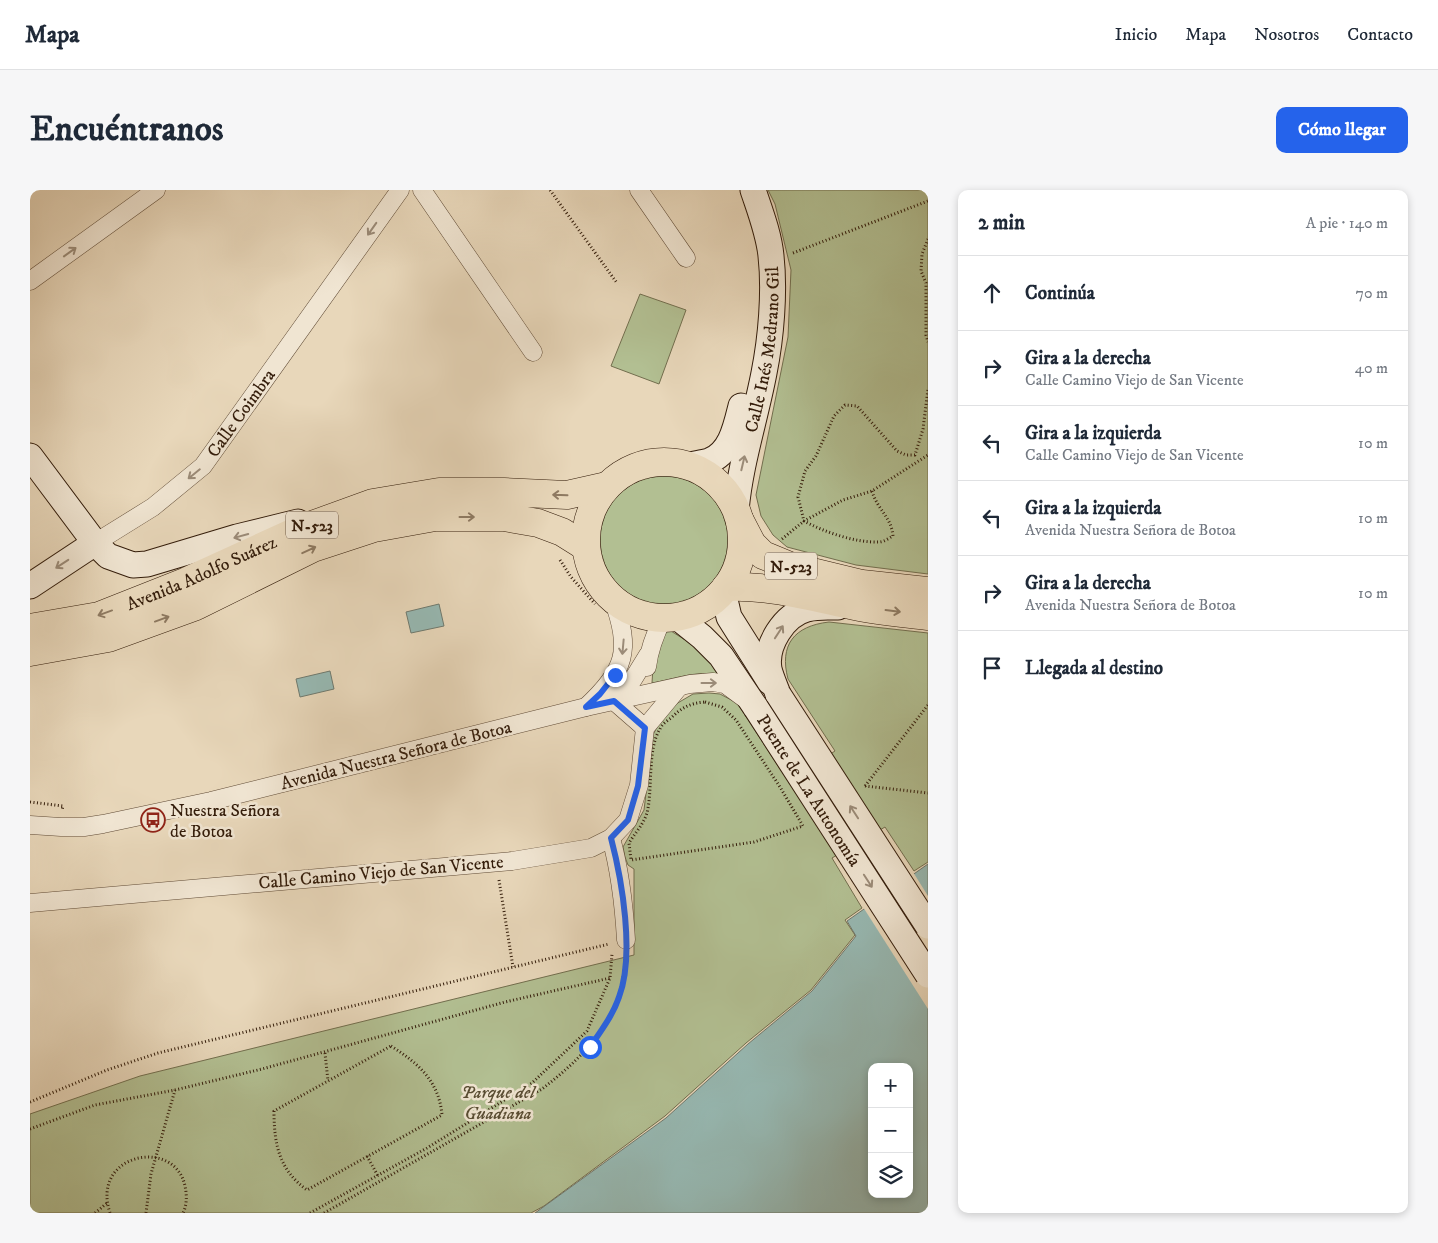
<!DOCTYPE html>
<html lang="es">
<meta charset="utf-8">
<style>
body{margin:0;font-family:"IM FELL DW Pica",serif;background:#f6f6f7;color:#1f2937}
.controls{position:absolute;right:15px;bottom:15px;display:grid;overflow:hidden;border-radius:10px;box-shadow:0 2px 8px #0003}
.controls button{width:45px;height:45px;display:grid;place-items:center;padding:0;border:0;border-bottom:1px solid #e0e1e3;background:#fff;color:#1f2937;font:25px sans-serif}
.stop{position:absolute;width:15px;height:15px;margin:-11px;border:4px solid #2563eb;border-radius:50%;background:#fff}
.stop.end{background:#2563eb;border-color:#fff;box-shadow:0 1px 5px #0008}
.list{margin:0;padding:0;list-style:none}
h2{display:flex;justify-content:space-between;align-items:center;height:65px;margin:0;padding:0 20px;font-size:21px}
h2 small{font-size:16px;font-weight:400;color:#747a83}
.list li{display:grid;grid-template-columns:32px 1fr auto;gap:15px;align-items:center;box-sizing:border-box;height:75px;padding:0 20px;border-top:1px solid #e0e1e3}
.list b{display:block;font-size:19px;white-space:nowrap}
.list p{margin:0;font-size:16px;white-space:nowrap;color:#747a83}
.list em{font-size:16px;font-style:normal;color:#747a83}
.icon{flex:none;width:28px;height:28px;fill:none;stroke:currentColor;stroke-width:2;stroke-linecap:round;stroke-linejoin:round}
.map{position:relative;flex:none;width:898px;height:1023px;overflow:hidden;border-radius:10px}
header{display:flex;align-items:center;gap:30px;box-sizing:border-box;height:70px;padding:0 25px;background:#fff;border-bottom:1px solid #e0e1e3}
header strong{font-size:24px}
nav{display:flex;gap:28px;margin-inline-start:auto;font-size:18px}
.intro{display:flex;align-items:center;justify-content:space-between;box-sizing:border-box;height:120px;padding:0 30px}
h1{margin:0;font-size:35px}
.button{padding:12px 22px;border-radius:10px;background:#2563eb;color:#fff;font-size:18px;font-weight:700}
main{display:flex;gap:30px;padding:0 30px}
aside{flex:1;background:#fff;border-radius:10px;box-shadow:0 2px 8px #0003}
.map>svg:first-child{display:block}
.green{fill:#b2bf92;stroke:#726e4e}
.water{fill:#97b9b3;stroke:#6f7a6f;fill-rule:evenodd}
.pier{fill:#e8d7ba}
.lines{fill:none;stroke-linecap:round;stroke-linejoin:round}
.street-casing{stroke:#604b36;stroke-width:19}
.secondary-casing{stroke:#331c0a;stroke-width:27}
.highway-casing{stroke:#331c0a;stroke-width:29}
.path{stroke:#331c0a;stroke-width:3;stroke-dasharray:1 2.5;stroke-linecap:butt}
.street{stroke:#f0e5d2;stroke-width:18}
.secondary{stroke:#f0e5d2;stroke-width:25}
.highway{stroke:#e8d7ba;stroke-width:28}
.secondary-bridge-casing{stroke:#331c0a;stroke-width:27;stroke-linecap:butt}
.secondary-bridge{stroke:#f0e5d2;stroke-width:25}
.oneway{stroke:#9b8b78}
.oneway2{stroke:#8e7a62}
.route{stroke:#2563eb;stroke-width:6}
.labels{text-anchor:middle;stroke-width:5;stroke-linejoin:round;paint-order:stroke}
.shield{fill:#f0e5d2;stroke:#6c5846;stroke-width:1}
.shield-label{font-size:16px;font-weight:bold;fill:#331c0a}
.street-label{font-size:18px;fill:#331c0a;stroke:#f0e5d2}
.poi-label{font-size:18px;fill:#331c0a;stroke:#f0e5d2;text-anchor:start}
.park-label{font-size:18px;font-style:italic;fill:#594d33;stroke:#f0e5d2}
</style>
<header>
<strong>Mapa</strong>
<nav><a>Inicio</a><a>Mapa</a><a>Nosotros</a><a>Contacto</a></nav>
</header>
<div class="intro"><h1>Encuéntranos</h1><a class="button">Cómo llegar</a></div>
<main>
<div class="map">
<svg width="898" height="1023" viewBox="0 0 898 1023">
<rect width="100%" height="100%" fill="#e8d7ba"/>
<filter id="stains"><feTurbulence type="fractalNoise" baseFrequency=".004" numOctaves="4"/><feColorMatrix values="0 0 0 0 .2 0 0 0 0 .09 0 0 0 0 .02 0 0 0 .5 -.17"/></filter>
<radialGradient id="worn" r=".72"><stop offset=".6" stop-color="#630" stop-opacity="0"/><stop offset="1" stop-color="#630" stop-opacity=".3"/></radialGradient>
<g class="green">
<path d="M 738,0 L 898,0 L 898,384 L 826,375 L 757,357 L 743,345 L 731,326 L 726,305 L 758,147 L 761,80 L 745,14 Z"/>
<path d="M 610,104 L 656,120 L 629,194 L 581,176 Z"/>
<circle cx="634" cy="350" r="64"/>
<path d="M 799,432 L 898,443 L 898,672 L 884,681 L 855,637 L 802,668 L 832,718 L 815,730 L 825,745 L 781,800 L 716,853 L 635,926 L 514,1016 L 501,1023 L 0,1023 L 0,924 L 110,886 L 604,765 L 604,679 L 598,675 L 595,667 L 593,657 L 614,620 L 623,545 L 630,531 L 646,514 L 663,504 L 679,503 L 690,504 L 707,513 L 758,591 L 805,561 L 758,489 C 749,455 764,436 799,432 Z"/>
<path d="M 636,438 L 665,456 L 695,487 C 672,478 645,489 622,493 L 624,460 Z"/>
</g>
<g class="water">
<path d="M 409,414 L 414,436 L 381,443 L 376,422 Z"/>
<path d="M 300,481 L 304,499 L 270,507 L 266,489 Z"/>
<path d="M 898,674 L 898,1023 L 505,1023 L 636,928 L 718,854 L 782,801 L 826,746 L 817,731 ZM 842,877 L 879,877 L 879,1004 L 842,1004 Z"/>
</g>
<path class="pier" d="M 883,682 L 898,706 L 898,819 L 833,717 Z"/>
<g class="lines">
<g class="street-casing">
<g id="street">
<path d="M 392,0 L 503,162"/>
<path d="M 609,0 L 656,68"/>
<path d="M 0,91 L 126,0"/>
<path id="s1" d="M 65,353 L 123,317 L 173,276 L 370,0"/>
<path d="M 617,477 C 619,460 625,444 633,428"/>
<path d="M 556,517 C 595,481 602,460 583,410"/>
<path d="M 615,538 L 584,511 L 602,491 L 618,465"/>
<path d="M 0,635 L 31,637 L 54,637 L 73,634 L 181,611 L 556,517 L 660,494 L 683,492 L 695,494 L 714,508"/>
<path d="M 581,648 C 590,681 594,715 596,750"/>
<path d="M 0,713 L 482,671 L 561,658 L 581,648 L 598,630 L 609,595 L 615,538 L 649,497"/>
</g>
</g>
<g class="secondary-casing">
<g id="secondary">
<path d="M 0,266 L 65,353 L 78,366 L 103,375 L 117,374 L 207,347 L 268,332"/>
<path d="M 656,276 C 663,274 672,273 679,271 C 701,263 706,236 711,216"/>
<path id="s2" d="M 706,321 C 710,274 725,230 734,183 C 741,148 745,102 741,66 C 739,44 730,21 723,0"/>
<path d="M 0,396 L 65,353"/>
<path d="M 693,401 L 699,427 L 740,492"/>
<path d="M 647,427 L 672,447 L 691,466 L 726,518"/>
<path d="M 748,504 C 745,496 741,487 739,479 C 735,455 754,425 777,419 C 787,416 798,417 808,417"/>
</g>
</g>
<g class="highway-casing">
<g id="highway">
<circle cx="634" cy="350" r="78"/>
<path d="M 710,331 L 722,354 L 733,365 L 762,377 L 832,394 L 898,401"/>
<path d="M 696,397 C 740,395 782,407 825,416 C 849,421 874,423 898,426"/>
<path id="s3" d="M 0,438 L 69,426 L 155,392 L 271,339 L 343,313 L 409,302 L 474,302 L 537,305 L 577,296"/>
<path d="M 0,462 L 78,448 L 166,416 L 283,358 L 344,338 L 405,327 L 474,327 L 508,333 L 532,342 L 556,357"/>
</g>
</g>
<g class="path">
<path d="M 520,0 L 587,93"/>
<path d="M 898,49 L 892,64 L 891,81 L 896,93 L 896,145 L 898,152"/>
<path d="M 763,63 L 898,11"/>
<path d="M 842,301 C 848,321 861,326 863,346 C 859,348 854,352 849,352 C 826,353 794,342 774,331 L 768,307 L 775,281 L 786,266 L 804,226 L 815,215 L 827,216 L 867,261 L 876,265 L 885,265 L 893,239 L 898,199"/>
<path d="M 752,349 L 774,331 L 813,310 L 842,301 L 898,265"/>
<path d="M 530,370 L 541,387 L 565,414"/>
<path d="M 675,512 L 692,517 L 706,530 L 750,597 L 773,636 L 724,652 L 601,670 L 599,653 C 605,643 613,635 617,623 C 623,599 617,559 630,539 C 632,534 637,531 641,528 C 651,518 660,513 675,512 Z"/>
<path d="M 835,596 L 898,515"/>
<path d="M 835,596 L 898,603"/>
<path d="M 0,612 L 33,616 L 32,620"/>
<path d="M 469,690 L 483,777"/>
<path d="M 361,856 C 388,873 409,891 412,925 L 277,1000 C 249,980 244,954 244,921 Z"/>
<path d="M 295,863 L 298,891"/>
<path d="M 0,912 L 77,880 L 128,863 L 579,754"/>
<path d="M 0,939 L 65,915 L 145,900 L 232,879 L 475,812 L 580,788"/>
<path d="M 337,966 L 348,986"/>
<path d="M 65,1023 L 77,1013"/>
<path d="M 80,1023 C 60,963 145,947 155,996 C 157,1005 157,1015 153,1023"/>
<path d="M 116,1023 L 121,984 L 145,900"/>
<path d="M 280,1023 L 397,958 L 502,893 L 557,841 L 580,788 L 582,764"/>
<path d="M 294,1023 L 512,899 C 556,865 593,828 595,768"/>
</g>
<use href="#street" class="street"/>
<use href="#secondary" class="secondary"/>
<use href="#highway" class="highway"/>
<g class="secondary-bridge-casing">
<g id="secondary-bridge">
<path d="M 748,504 L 898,736"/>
<path id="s4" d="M 726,518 L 898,785"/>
</g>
</g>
<use href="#secondary-bridge" class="secondary-bridge"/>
</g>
<defs><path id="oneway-shaft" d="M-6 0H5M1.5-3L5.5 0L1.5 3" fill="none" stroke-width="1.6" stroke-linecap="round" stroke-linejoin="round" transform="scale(1.25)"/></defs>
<g class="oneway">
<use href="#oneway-shaft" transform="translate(342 39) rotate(125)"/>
<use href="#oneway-shaft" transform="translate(40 62) rotate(-36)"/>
<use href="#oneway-shaft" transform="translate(713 273) rotate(-77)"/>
<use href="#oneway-shaft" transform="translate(164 284) rotate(141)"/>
<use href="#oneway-shaft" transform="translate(211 346) rotate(165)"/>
<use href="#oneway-shaft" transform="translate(32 374) rotate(147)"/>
<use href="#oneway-shaft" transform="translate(749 442) rotate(-57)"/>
<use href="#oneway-shaft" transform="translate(593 457) rotate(95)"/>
<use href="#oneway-shaft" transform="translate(679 493)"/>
<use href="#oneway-shaft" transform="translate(824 622) rotate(-123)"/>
<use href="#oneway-shaft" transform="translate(838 691) rotate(57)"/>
</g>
<g class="oneway2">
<use href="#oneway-shaft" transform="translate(530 305) rotate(-178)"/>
<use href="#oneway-shaft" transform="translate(437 327)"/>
<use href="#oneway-shaft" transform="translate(279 360) rotate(-25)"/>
<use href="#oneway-shaft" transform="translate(863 421) rotate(7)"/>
<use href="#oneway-shaft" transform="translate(75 423) rotate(160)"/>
<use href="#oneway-shaft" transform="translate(132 429) rotate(-20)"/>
</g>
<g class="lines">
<path class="route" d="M 560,857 C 571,841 583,825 589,807 C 605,765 592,690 581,648 L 598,630 L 608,596 L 615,538 L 584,511 L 556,517 L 570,504 L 585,485"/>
</g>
<defs>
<g id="bus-ring" transform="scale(1.25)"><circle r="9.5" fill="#f0e5d2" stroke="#8f2418" stroke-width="1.5"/><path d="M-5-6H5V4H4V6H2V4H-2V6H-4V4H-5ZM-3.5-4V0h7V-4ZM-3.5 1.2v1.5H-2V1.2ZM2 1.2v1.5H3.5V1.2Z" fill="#8f2418"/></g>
</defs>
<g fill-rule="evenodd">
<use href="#bus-ring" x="123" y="630"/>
</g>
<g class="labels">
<g class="shield">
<rect x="256" y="321.5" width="52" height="27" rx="4"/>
<rect x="735" y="362.5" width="52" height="27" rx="4"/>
</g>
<g class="shield-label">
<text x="282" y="341">N-523</text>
<text x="761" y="382">N-523</text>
</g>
<g class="street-label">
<text dy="6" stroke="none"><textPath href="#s2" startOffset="164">Calle Inés Medrano Gil</textPath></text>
<text dy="6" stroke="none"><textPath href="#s1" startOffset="198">Calle Coimbra</textPath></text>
<text dy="6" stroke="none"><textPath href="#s3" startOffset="181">Avenida Adolfo Suárez</textPath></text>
<text transform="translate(366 565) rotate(-14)" y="6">Avenida Nuestra Señora de Botoa</text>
<text dy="6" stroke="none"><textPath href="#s4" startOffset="98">Puente de La Autonomía</textPath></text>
<text transform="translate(351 682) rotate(-5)" y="6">Calle Camino Viejo de San Vicente</text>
</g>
<g class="poi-label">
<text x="140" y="626">Nuestra Señora<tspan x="140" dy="21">de Botoa</tspan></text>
</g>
<g class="park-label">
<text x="468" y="908">Parque del<tspan x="468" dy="21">Guadiana</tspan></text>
</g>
</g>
<rect width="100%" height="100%" filter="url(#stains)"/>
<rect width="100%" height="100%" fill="url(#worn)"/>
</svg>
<div class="controls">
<button>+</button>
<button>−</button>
<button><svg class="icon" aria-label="layers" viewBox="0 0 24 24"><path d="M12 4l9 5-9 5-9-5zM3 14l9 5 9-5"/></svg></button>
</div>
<div class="stop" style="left:560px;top:857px"></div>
<div class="stop end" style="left:585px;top:485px"></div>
</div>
<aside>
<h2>2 min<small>A pie · 140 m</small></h2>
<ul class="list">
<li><svg class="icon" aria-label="ahead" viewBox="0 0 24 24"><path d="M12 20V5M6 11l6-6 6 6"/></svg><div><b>Continúa</b></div><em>70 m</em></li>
<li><svg class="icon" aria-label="right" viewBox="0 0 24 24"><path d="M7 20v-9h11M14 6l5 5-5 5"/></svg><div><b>Gira a la derecha</b><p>Calle Camino Viejo de San Vicente</p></div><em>40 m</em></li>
<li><svg class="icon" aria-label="left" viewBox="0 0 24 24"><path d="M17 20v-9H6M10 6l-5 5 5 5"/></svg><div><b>Gira a la izquierda</b><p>Calle Camino Viejo de San Vicente</p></div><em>10 m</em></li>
<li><svg class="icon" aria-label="left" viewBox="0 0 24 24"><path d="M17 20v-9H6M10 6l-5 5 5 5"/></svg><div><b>Gira a la izquierda</b><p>Avenida Nuestra Señora de Botoa</p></div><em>10 m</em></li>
<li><svg class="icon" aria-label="right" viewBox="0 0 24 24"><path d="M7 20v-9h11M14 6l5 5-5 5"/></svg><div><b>Gira a la derecha</b><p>Avenida Nuestra Señora de Botoa</p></div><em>10 m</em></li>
<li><svg class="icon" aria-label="arrive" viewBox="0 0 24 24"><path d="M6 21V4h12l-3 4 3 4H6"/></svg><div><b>Llegada al destino</b></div></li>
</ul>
</aside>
</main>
